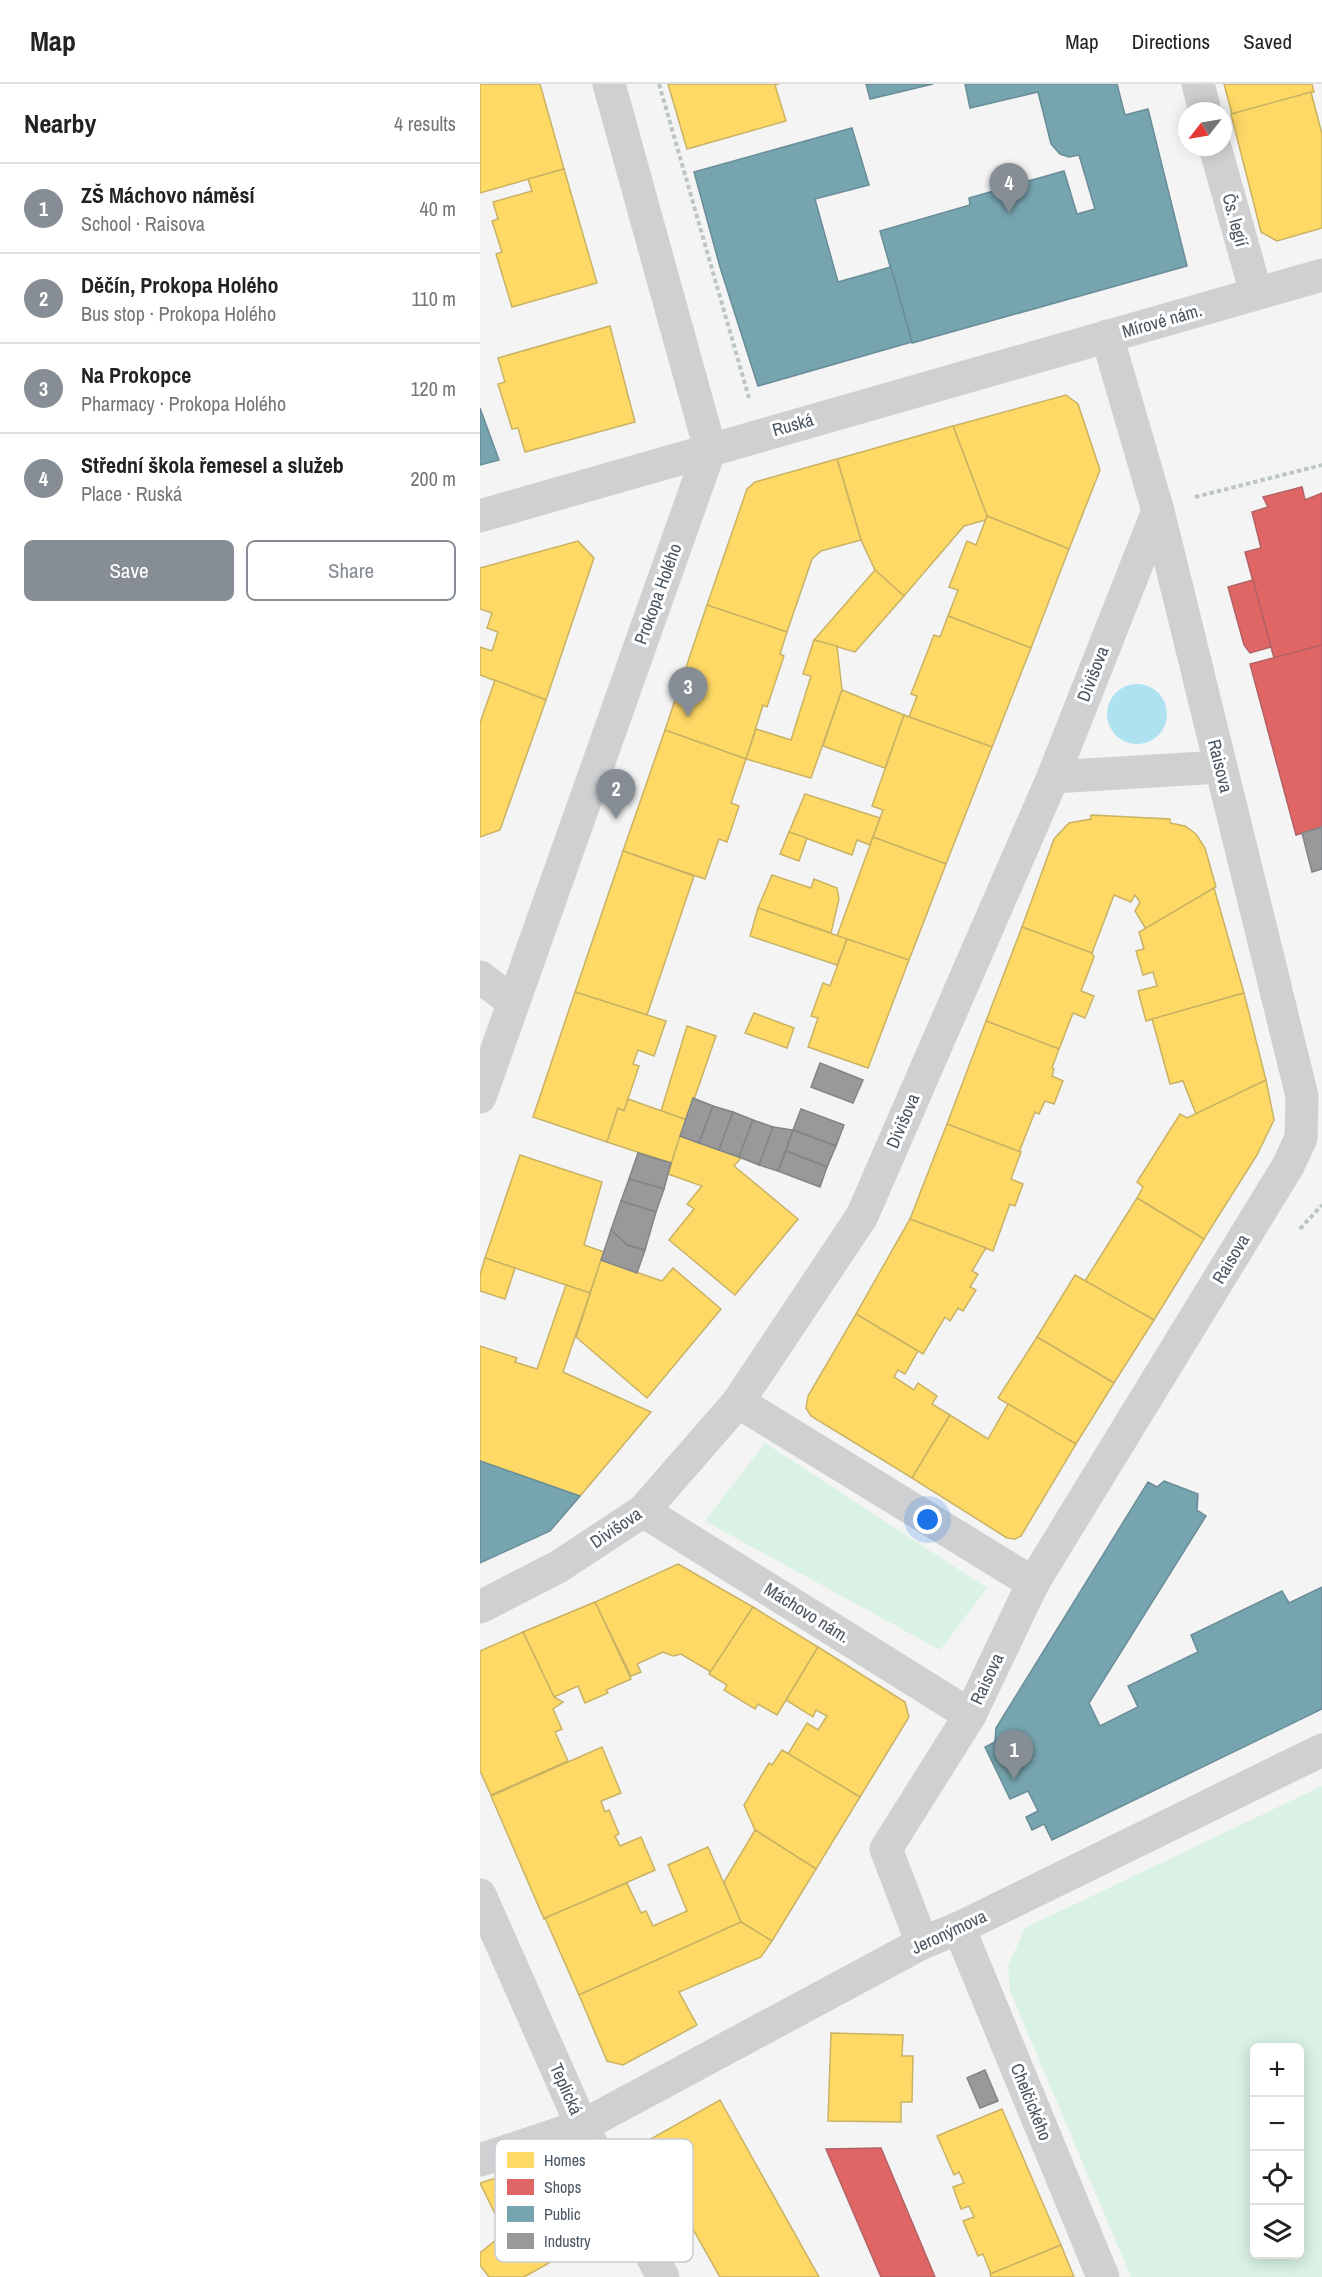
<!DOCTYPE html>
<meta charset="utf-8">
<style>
body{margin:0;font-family:"Archivo Narrow",sans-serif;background:#f6f6f6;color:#222}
.controls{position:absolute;right:18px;bottom:18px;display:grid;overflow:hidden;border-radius:9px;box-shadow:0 3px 15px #0003}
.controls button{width:54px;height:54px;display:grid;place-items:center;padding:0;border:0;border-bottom:2px solid #e0e0e0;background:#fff;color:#222;font:30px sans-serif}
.compass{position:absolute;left:698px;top:18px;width:54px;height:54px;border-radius:50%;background:#fff;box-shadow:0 3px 15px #0003;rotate:239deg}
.you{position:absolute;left:448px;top:1436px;width:21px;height:21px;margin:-15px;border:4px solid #fff;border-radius:50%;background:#1a73e8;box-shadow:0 0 0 9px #1a73e833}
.badge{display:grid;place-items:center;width:39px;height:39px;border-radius:50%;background:#868d94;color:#fff;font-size:20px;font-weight:700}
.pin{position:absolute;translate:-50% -50px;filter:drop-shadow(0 2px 3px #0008)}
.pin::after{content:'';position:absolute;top:32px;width:21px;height:18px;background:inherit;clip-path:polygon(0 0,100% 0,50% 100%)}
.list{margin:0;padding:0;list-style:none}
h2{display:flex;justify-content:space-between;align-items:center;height:78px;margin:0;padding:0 24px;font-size:26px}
h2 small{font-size:20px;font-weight:400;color:#767676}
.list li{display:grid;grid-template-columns:39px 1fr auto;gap:18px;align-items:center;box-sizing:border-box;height:90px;padding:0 24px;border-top:2px solid #e0e0e0}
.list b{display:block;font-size:22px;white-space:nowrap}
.list p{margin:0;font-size:20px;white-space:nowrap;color:#767676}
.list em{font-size:20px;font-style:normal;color:#767676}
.actions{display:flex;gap:12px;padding:18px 24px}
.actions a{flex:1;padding:14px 0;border:2px solid #868d94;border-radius:9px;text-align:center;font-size:21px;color:#868d94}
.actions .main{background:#868d94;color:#fff}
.icon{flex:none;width:33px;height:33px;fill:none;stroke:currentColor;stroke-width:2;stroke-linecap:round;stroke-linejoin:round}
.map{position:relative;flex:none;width:842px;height:2193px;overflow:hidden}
header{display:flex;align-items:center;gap:36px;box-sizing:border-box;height:84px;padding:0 30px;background:#fff;border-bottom:2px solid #e0e0e0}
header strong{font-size:28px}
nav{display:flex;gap:33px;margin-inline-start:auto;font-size:21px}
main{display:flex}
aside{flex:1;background:#fff}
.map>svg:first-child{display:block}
.green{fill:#d9f2e3;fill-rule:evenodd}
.water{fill:#aee2f0}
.homes{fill:#ffd966;stroke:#c9b264;stroke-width:1.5}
.shops{fill:#e06666;stroke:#b36164;stroke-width:1.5}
.public{fill:#76a5af;stroke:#698d98;stroke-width:1.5}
.industry{fill:#999;stroke:#818588;stroke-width:1.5}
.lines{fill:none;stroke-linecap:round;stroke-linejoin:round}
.path{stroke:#bcc7c4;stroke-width:4;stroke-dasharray:4.5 3;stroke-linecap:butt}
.minor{stroke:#ced0d2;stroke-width:33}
.labels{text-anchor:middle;stroke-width:6;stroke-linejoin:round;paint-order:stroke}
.street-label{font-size:18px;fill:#4a5661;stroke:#fff}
.key{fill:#fff;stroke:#c9ccd0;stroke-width:1.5}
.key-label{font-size:16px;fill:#4a5661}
</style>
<header>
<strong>Map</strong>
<nav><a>Map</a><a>Directions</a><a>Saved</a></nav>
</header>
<main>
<aside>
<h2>Nearby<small>4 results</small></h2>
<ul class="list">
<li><span class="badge">1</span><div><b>ZŠ Máchovo náměsí</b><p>School · Raisova</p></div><em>40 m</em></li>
<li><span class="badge">2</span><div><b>Děčín, Prokopa Holého</b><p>Bus stop · Prokopa Holého</p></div><em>110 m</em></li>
<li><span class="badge">3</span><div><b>Na Prokopce</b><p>Pharmacy · Prokopa Holého</p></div><em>120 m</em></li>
<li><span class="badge">4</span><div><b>Střední škola řemesel a služeb</b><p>Place · Ruská</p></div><em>200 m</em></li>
</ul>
<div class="actions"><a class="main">Save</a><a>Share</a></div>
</aside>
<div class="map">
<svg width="842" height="2193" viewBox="0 0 842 2193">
<rect width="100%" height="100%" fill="#f4f4f4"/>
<g class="green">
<path d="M 285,1359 L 507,1504 L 460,1566 L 225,1437 Z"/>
<path d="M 842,1702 L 842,2193 L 651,2193 L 530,1907 L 528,1882 L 545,1844 ZM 774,1964 L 820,1964 L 820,2170 L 774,2170 Z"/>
</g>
<circle class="water" cx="657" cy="630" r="30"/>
<g class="homes">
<path d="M 0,0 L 60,0 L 84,85 L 0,109 Z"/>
<path d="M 188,0 L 299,0 L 295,1 L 306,37 L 207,65 Z"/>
<path d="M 744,0 L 832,0 L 834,8 L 752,30 Z"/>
<path d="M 831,8 L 842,50 L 842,144 L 797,157 L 781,148 L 751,30 Z"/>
<path d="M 84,85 L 117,199 L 32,223 L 16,170 L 22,168 L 12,137 L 18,135 L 13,118 L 52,107 L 48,95 Z"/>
<path d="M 130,242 L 155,338 L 45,368 L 38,344 L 32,345 L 18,300 L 25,298 L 18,274 Z"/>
<path d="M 586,311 L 598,320 L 620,386 L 589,465 L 507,432 L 473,342 Z"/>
<path d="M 473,342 L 507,432 L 506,436 L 484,442 L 424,512 L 395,486 L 381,456 L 357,375 Z"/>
<path d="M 357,375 L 381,456 L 341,467 L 332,475 L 307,548 L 227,521 L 267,405 L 275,398 Z"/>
<path d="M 507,432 L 589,465 L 551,564 L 468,532 L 478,506 L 469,503 L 487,457 L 496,461 Z"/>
<path d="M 98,457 L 114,474 L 66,616 L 0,591 L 0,563 L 12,567 L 18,548 L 7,544 L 12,529 L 0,525 L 0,484 Z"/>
<path d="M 395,486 L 424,512 L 375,568 L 334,556 Z"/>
<path d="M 227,521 L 307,548 L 300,570 L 304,572 L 287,623 L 283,621 L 266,675 L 185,646 Z"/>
<path d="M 468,532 L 551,564 L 512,663 L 429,633 L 437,612 L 431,610 L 454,551 L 460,553 Z"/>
<path d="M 334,556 L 357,562 L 362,606 L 331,694 L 266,675 L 276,645 L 311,656 L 331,592 L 323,590 Z"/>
<path d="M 15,596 L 66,616 L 20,746 L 0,753 L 0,639 Z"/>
<path d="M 362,606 L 424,631 L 405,684 L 343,662 Z"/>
<path d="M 424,631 L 512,663 L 466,780 L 393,753 L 403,726 L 392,722 Z"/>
<path d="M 185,646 L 266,675 L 251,719 L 259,722 L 247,758 L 239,755 L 225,795 L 143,767 Z"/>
<path d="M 325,710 L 400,734 L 390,761 L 377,756 L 372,771 L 309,748 Z"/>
<path d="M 611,731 L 690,735 L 690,739 L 705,742 L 716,750 L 725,764 L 736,803 L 666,845 L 655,827 L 660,818 L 655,811 L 651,818 L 634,811 L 612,869 L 542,843 L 574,755 L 589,739 L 611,735 Z"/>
<path d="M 309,748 L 327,754 L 319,777 L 300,770 Z"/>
<path d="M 393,753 L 466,780 L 429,876 L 357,852 Z"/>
<path d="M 143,767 L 214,792 L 167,931 L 95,908 Z"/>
<path d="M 292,791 L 331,804 L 334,795 L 357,804 L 359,815 L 351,849 L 278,824 Z"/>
<path d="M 734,804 L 764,909 L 666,937 L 658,907 L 677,902 L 673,888 L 663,891 L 656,867 L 664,865 L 659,848 Z"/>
<path d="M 278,824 L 367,855 L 357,881 L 270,852 Z"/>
<path d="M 542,843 L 612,869 L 614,873 L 601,907 L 614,912 L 605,934 L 593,929 L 579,965 L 506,937 Z"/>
<path d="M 367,855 L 429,876 L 388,984 L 328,963 L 338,934 L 331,932 L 343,899 L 350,902 Z"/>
<path d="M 95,908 L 186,937 L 174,972 L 158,966 L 153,980 L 159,982 L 144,1027 L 138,1024 L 127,1058 L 53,1033 Z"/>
<path d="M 764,909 L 786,996 L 716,1030 L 703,997 L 690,1000 L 672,935 Z"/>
<path d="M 274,929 L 314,944 L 307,964 L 265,949 Z"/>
<path d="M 506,937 L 579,965 L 572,984 L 574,985 L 572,992 L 583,997 L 574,1020 L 565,1017 L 559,1030 L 555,1028 L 539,1068 L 467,1040 Z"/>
<path d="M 207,942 L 236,952 L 207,1036 L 181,1027 Z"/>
<path d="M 786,996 L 794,1036 L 777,1071 L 724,1155 L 657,1114 L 663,1103 L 657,1098 L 700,1030 L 707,1034 Z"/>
<path d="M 148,1015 L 207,1036 L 191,1079 L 127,1058 L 138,1024 L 144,1027 Z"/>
<path d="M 467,1040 L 541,1068 L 531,1095 L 543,1100 L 535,1122 L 530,1120 L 513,1167 L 430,1135 Z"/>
<path d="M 200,1052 L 261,1074 L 254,1082 L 318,1135 L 255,1211 L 189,1156 L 214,1125 L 207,1120 L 222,1102 L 188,1090 Z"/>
<path d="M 40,1071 L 122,1098 L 104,1161 L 124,1168 L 110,1209 L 5,1174 Z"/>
<path d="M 657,1114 L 724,1155 L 674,1236 L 605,1197 Z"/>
<path d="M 430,1135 L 506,1164 L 492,1187 L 498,1190 L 490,1203 L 496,1206 L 483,1227 L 478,1224 L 470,1237 L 465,1233 L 443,1270 L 376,1230 Z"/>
<path d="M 5,1174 L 35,1184 L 25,1215 L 0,1207 L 0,1191 Z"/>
<path d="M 121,1176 L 182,1197 L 193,1184 L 241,1225 L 167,1314 L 96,1253 Z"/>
<path d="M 595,1191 L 674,1236 L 634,1299 L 557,1253 Z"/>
<path d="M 86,1201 L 110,1209 L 83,1288 L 171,1328 L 100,1412 L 0,1377 L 0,1262 L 37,1274 L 35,1278 L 57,1285 Z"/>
<path d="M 376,1230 L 438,1267 L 425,1290 L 418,1286 L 414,1293 L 434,1306 L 438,1299 L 457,1312 L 452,1320 L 470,1331 L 432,1394 L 331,1332 L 326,1324 L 328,1312 Z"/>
<path d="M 557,1253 L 634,1299 L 596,1360 L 518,1314 Z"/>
<path d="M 528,1320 L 596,1360 L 541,1452 L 535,1455 L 527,1454 L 432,1394 L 470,1331 L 508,1355 Z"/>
<path d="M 198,1480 L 273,1523 L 231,1588 L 201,1570 L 193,1572 L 183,1568 L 157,1580 L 161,1588 L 151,1592 L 115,1518 Z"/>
<path d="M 115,1518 L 151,1595 L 126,1606 L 128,1609 L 105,1619 L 98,1602 L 74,1613 L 43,1548 Z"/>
<path d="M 273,1523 L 338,1563 L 297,1631 L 278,1620 L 275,1625 L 244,1606 L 247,1601 L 229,1590 Z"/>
<path d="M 43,1548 L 74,1613 L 83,1618 L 73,1625 L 82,1645 L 75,1648 L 88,1677 L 11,1711 L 0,1687 L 0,1567 Z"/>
<path d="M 338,1563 L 425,1618 L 429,1633 L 380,1713 L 308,1670 L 327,1639 L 338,1646 L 347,1632 L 336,1626 L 333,1633 L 306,1616 Z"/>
<path d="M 122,1663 L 141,1709 L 121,1717 L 125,1728 L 129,1726 L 139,1750 L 135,1752 L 140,1762 L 161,1753 L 175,1786 L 64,1835 L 11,1712 Z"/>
<path d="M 302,1666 L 380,1713 L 336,1785 L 275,1746 L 264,1721 L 289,1679 L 292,1681 Z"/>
<path d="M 275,1746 L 336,1785 L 292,1857 L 261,1838 L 244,1798 Z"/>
<path d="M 228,1763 L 261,1838 L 99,1911 L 65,1834 L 147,1799 L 161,1829 L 166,1827 L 173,1842 L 207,1827 L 188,1781 Z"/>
<path d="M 261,1838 L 292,1857 L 281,1873 L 199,1908 L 217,1941 L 143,1981 L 127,1977 L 99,1911 Z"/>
<path d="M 351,1949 L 423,1951 L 422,1972 L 433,1972 L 432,2018 L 421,2018 L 421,2038 L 348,2037 Z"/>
<path d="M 240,2016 L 339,2193 L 240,2193 L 166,2062 L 171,2059 L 169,2056 Z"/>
<path d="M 522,2025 L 581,2161 L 511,2190 L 503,2170 L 498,2172 L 483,2137 L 494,2133 L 489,2122 L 481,2125 L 473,2103 L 484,2099 L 479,2088 L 474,2091 L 457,2052 Z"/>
<path d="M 48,2084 L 63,2090 L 103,2160 L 44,2193 L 9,2193 L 0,2181 L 0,2169 L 17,2155 L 18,2141 L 20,2140 L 0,2099 Z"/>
<path d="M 581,2161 L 594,2193 L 511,2193 L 510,2190 Z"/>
</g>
<g class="shops">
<path d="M 822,403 L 825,416 L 842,409 L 842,561 L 794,574 L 765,468 L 781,464 L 772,428 L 788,423 L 783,413 Z"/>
<path d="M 773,496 L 791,563 L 770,569 L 764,561 L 748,503 Z"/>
<path d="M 842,561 L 842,743 L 816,751 L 770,580 Z"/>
<path d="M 401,2064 L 455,2193 L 401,2193 L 346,2065 Z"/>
</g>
<g class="public">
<path d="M 386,0 L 453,0 L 390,15 Z"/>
<path d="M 485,0 L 637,0 L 645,31 L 668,25 L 707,182 L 432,259 L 400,147 L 490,121 L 489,114 L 584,87 L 597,130 L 615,125 L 599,71 L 589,73 L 580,70 L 571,60 L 558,8 L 490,24 Z"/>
<path d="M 372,44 L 389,101 L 335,115 L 358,198 L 411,183 L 432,258 L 278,302 L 240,183 L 214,88 Z"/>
<path d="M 0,324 L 19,376 L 0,381 Z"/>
<path d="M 0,1377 L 100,1412 L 70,1447 L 0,1479 Z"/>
<path d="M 684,1397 L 718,1410 L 717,1426 L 726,1432 L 609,1619 L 620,1642 L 658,1623 L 648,1602 L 718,1568 L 711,1551 L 802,1507 L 809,1519 L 842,1503 L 842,1625 L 572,1756 L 564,1740 L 552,1746 L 546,1733 L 558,1727 L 548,1707 L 530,1715 L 505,1663 L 515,1658 L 516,1644 L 668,1398 L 677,1403 Z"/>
</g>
<g class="industry">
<path d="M 842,743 L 842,785 L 832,788 L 822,749 Z"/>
<path d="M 340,979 L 383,996 L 373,1019 L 331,1003 Z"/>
<path d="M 213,1014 L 233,1022 L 219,1059 L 200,1052 Z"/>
<path d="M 233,1022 L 253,1028 L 239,1066 L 219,1059 Z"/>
<path d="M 321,1025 L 364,1041 L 356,1062 L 313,1046 Z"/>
<path d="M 253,1028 L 273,1036 L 259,1073 L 239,1066 Z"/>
<path d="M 273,1036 L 293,1043 L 279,1081 L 259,1073 Z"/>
<path d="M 293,1043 L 313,1046 L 298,1087 L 279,1081 Z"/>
<path d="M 313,1046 L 356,1062 L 347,1083 L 306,1067 Z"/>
<path d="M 306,1067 L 347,1083 L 340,1103 L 298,1087 Z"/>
<path d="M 158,1069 L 191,1079 L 184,1105 L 149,1095 Z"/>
<path d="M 149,1095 L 184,1105 L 176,1128 L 141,1117 Z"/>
<path d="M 141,1117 L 176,1128 L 165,1166 L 147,1161 L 131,1146 Z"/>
<path d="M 131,1146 L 147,1161 L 165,1166 L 157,1189 L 121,1176 Z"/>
<path d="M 505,1986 L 518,2017 L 500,2024 L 487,1994 Z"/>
</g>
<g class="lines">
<g class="path">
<path d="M 179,0 L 269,314"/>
<path d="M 715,413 L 842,381"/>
<path d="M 820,1145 L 842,1121"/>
</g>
<g class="minor">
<path d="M 718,0 L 725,27"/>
<path d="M 735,63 L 776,209"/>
<path d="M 0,432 L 842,191"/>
<path d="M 573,693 L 740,683"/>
<path d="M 0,893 L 32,917"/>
<path d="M 0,1013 L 230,365 L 129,0"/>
<path d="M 258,1318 L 553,1499"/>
<path d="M 163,1427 L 490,1631"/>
<path d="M 0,1523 L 78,1483 L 163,1427 L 258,1318 L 382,1132 L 573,693 L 678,427"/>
<path d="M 0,1811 L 102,2042 L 183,2193"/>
<path d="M 479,1844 L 623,2193"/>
<path d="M 442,1859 L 406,1765 L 490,1631 L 553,1499 L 808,1082 L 821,1054 L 822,1012 L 678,427 L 627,252"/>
<path d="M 0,2076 L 102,2042 L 442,1859 L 479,1844 L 842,1666"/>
</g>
</g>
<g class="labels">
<g class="street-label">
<text transform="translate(755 136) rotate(75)" y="6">Čs. legií</text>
<text transform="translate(682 237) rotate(-16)" y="6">Mírové nám.</text>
<text transform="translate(313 341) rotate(-16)" y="6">Ruská</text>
<text transform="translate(178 510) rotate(-70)" y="6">Prokopa Holého</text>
<text transform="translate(613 590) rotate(-69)" y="6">Divišova</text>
<text transform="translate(740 682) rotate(76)" y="6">Raisova</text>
<text transform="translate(423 1037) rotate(-67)" y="6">Divišova</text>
<text transform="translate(751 1175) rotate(-59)" y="6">Raisova</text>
<text transform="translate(136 1444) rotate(-34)" y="6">Divišova</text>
<text transform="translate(327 1529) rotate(32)" y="6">Máchovo nám.</text>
<text transform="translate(507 1595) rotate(-65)" y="6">Raisova</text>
<text transform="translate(469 1848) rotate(-25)" y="6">Jeronýmova</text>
<text transform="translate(86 2005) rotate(66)" y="6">Teplická</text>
<text transform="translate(551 2018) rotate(68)" y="6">Chelčického</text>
</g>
</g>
<rect x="15" y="2055" width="198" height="123" rx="9" class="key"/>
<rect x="27" y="2068" width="27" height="16" fill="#ffd966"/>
<rect x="27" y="2095" width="27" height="16" fill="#e06666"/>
<rect x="27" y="2122" width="27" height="16" fill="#76a5af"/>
<rect x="27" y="2149" width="27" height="16" fill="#999"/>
<g class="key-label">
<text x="64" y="2082">Homes</text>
<text x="64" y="2109">Shops</text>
<text x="64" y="2136">Public</text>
<text x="64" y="2163">Industry</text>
</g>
</svg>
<div class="controls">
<button>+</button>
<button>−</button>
<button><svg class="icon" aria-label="locate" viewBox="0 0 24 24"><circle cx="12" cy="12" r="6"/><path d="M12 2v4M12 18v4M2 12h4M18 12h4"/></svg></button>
<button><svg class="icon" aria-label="layers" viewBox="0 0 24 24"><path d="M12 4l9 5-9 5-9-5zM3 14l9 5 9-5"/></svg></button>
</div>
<svg class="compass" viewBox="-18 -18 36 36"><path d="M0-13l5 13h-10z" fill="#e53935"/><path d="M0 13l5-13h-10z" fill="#767676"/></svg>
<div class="you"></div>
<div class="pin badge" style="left:534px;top:1696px">1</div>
<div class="pin badge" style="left:136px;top:735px">2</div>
<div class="pin badge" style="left:208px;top:633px">3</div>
<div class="pin badge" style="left:529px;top:129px">4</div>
</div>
</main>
